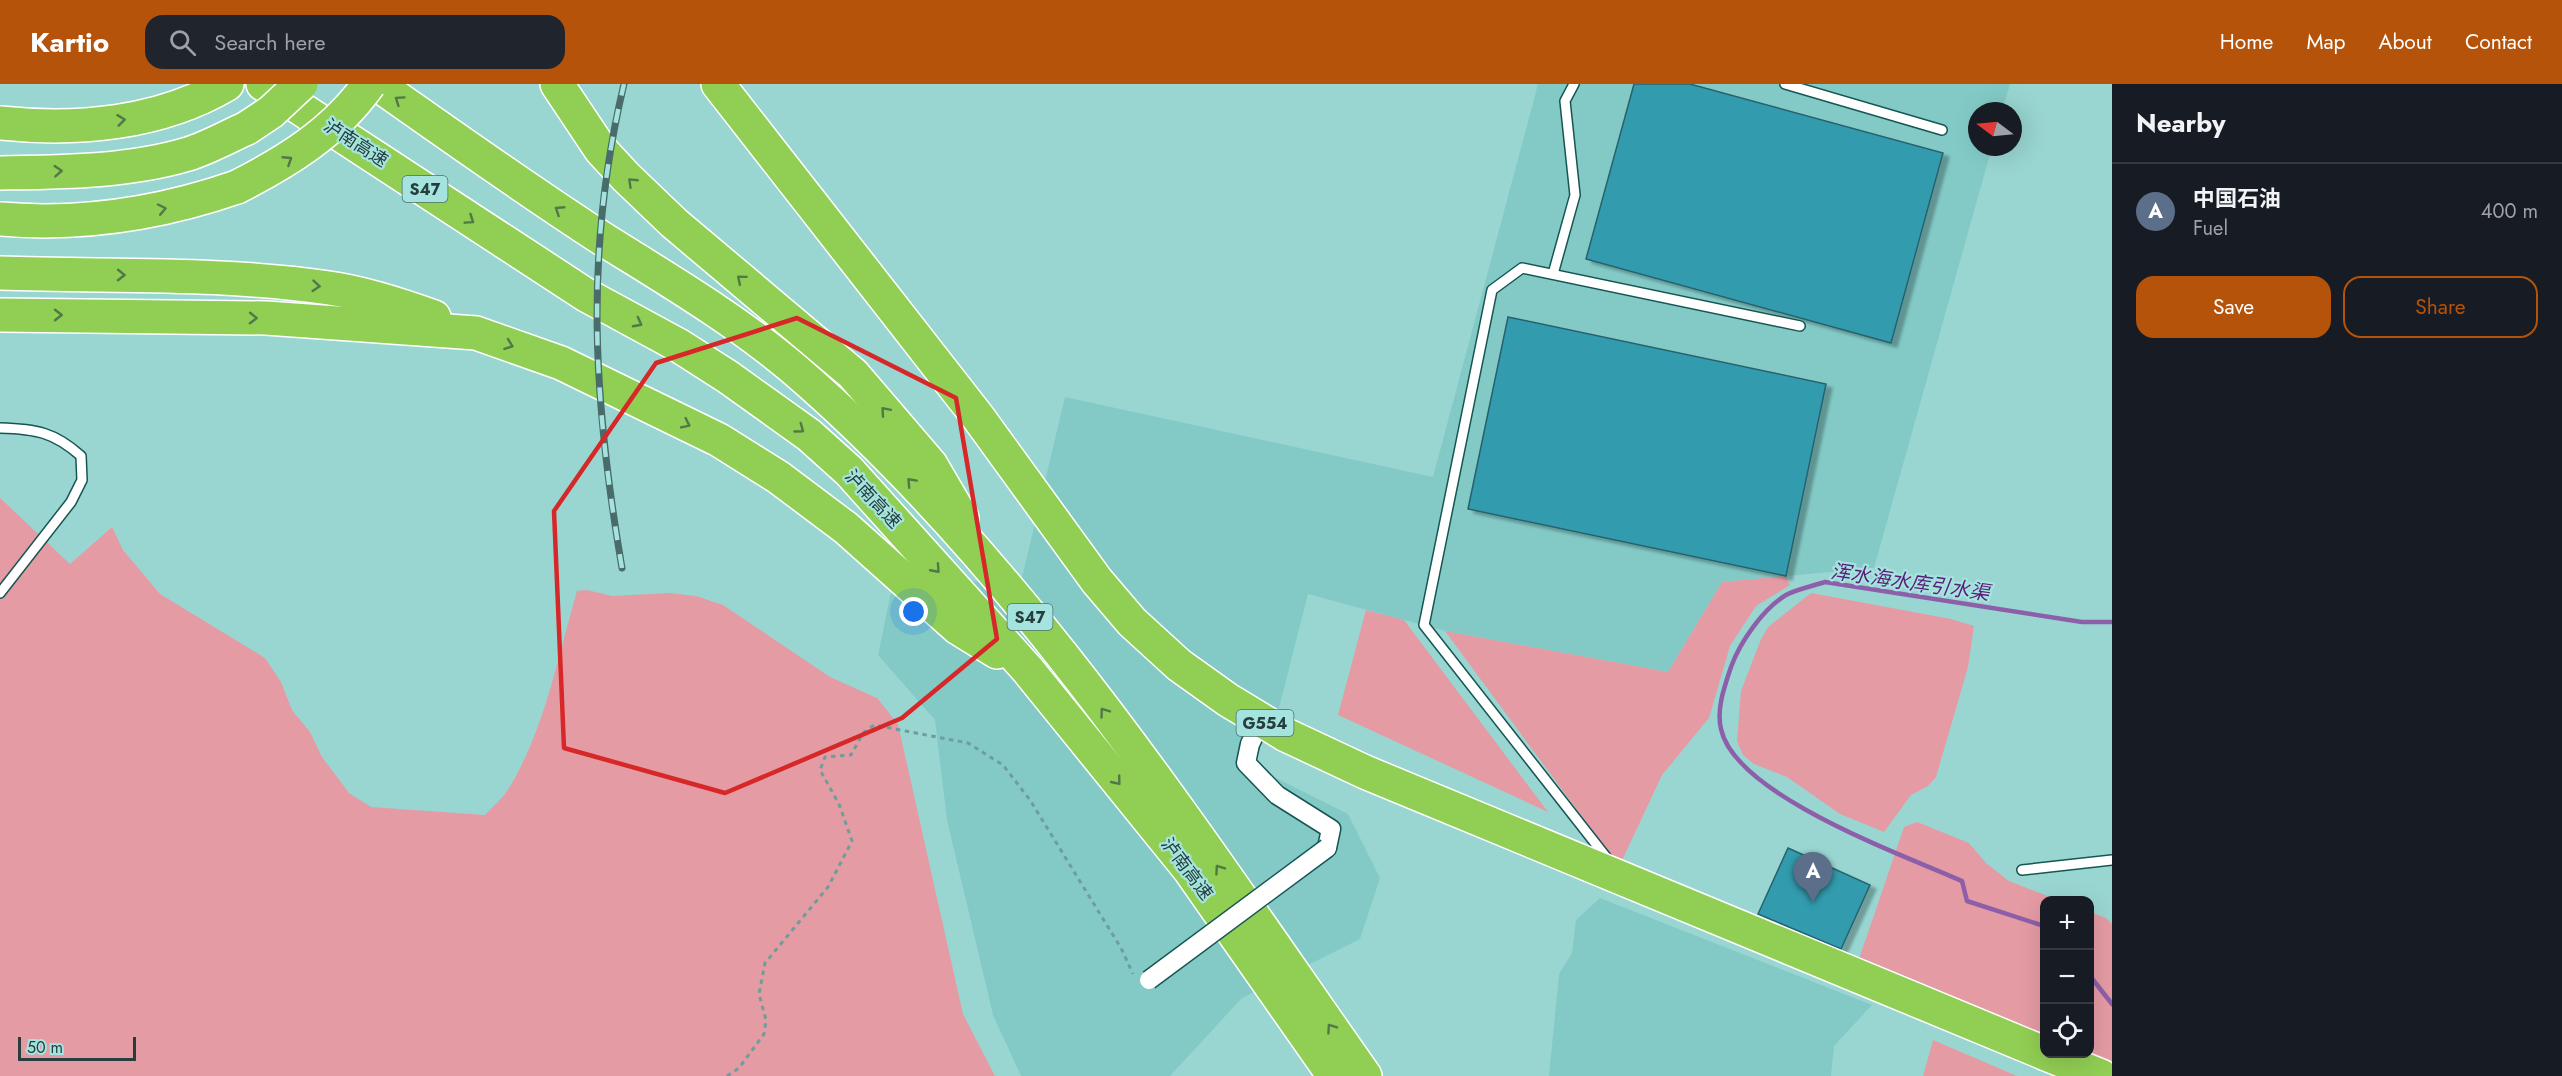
<!DOCTYPE html>
<meta charset="utf-8">
<style>
body{margin:0;font-family:Jost,"Noto Sans SC",sans-serif;background:#20242c;color:#f1f3f6}
.controls{position:absolute;right:18px;bottom:18px;display:grid;overflow:hidden;border-radius:12px;box-shadow:0 6px 24px #0002}
.controls button{width:54px;height:54px;display:grid;place-items:center;padding:0;border:0;border-bottom:2px solid #363941;background:#171b24;color:#f1f3f6;font:30px sans-serif}
.compass{position:absolute;left:1968px;top:18px;width:54px;height:54px;border-radius:50%;background:#171b24;box-shadow:0 6px 24px #0002;rotate:286deg}
.scale{position:absolute;left:18px;bottom:15px;width:118px;box-sizing:border-box;padding-left:6px;border:3px solid #263f3e;border-top:0;font-size:16px;line-height:21px;white-space:nowrap;color:#263f3e;-webkit-text-stroke:4px #a5e3df;paint-order:stroke}
.you{position:absolute;left:914px;top:528px;width:21px;height:21px;margin:-15px;border:4px solid #fff;border-radius:50%;background:#1a73e8;box-shadow:0 0 0 9px #1a73e833}
.badge{display:grid;place-items:center;width:39px;height:39px;border-radius:50%;background:#b45309;color:#fff;font-size:20px;font-weight:700}
.pin{position:absolute;translate:-50% -50px;filter:drop-shadow(0 2px 3px #0008)}
.pin::after{content:'';position:absolute;top:32px;width:21px;height:18px;background:inherit;clip-path:polygon(0 0,100% 0,50% 100%)}
.list{margin:0;padding:0;list-style:none}
h2{display:flex;justify-content:space-between;align-items:center;height:78px;margin:0;padding:0 24px;font-size:26px}
h2 small{font-size:20px;font-weight:400;color:#9ea1a6}
.list li{display:grid;grid-template-columns:39px 1fr auto;gap:18px;align-items:center;box-sizing:border-box;height:96px;padding:0 24px;border-top:2px solid #363941}
.list b{display:block;font-size:22px;white-space:nowrap}
.list p{margin:0;font-size:20px;white-space:nowrap;color:#9ea1a6}
.list em{font-size:20px;font-style:normal;color:#9ea1a6}
.actions{display:flex;gap:12px;padding:18px 24px}
.actions a{flex:1;padding:14px 0;border:2px solid #b45309;border-radius:18px;text-align:center;font-size:21px;color:#b45309}
.actions .main{background:#b45309;color:#fff}
.icon{flex:none;width:33px;height:33px;fill:none;stroke:currentColor;stroke-width:2;stroke-linecap:round;stroke-linejoin:round}
.map{position:relative;flex:none;width:2112px;height:992px;overflow:hidden}
header{display:flex;align-items:center;gap:36px;box-sizing:border-box;height:84px;padding:0 30px;background:#b45309;color:#fff}
header strong{font-size:28px}
nav{display:flex;gap:33px;margin-inline-start:auto;font-size:21px}
.search{width:420px;height:54px;background:#20242c;display:flex;align-items:center;gap:15px;box-sizing:border-box;padding:0 21px;border-radius:18px;color:#9ea1a6;font-size:22px}
main{display:flex}
aside{flex:1;background:#171b24}
.map>svg:first-child{display:block}
.built{fill:#83cac7}
.green{fill:#e59ba4}
.lines{fill:none;stroke-linecap:round;stroke-linejoin:round}
.stream{stroke:#8d5fa9;stroke-width:4.5}
.building{fill:#339bad;stroke:#27626d;stroke-width:1.5;filter:url(#shadow)}
.lane-casing{stroke:#155653;stroke-width:12}
.street-casing{stroke:#155653;stroke-width:21}
.highway-casing{stroke:#fff;stroke-width:36}
.path{stroke:#6e9e9b;stroke-width:3;stroke-dasharray:4.5 4.5;stroke-linecap:butt}
.lane{stroke:#fff;stroke-width:9}
.street{stroke:#fff;stroke-width:18}
.highway{stroke:#91ce54;stroke-width:33}
.rail-casing{stroke:#496c6a;stroke-width:7}
.rail{stroke:#a5e3df;stroke-width:4.5;stroke-dasharray:14;stroke-linecap:butt}
.street-bridge-casing{stroke:#155653;stroke-width:21;stroke-linecap:butt}
.highway-bridge-casing{stroke:#fff;stroke-width:36;stroke-linecap:butt}
.street-bridge{stroke:#fff;stroke-width:18}
.highway-bridge{stroke:#91ce54;stroke-width:33}
.oneway{stroke:#517847}
.marked{fill:none;stroke:#d62828;stroke-width:4.5;stroke-linejoin:round}
.labels{text-anchor:middle;stroke-width:4.5;stroke-linejoin:round;paint-order:stroke}
.shield{fill:#a5e3df;stroke:#4c706e;stroke-width:1.5}
.shield-label{font-size:16px;font-weight:bold;fill:#263f3e}
.street-label{font-size:18px;fill:#263f3e;stroke:#a5e3df}
.water-label{font-size:20px;font-style:italic;fill:#5a1e79;stroke:#a5e3df}
</style>
<header>
<strong>Kartio</strong>
<div class="search"><svg class="icon" aria-label="search" viewBox="0 0 24 24"><circle cx="10" cy="10" r="6"/><path d="M15 15l6 6"/></svg>Search here</div>
<nav><a>Home</a><a>Map</a><a>About</a><a>Contact</a></nav>
</header>
<main>
<div class="map">
<svg width="2112" height="992" viewBox="0 0 2112 992">
<defs>
<filter id="shadow"><feDropShadow dx="6" dy="4" stdDeviation="1.5" flood-color="#0004"/></filter>
</defs>
<rect width="100%" height="100%" fill="#99d6d2"/>
<g class="built">
<path d="M 1538,0 L 2010,0 L 2002,27 L 1977,27 L 1977,63 L 1992,63 L 1874,484 L 1722,498 L 1668,588 L 1445,547 L 1308,510 L 1279,624 L 1252,682 L 1348,730 L 1380,794 L 1360,855 L 1242,914 L 1170,992 L 1021,992 L 993,931 L 947,736 L 935,636 L 878,571 L 895,489 L 1020,502 L 1065,313 L 1433,393 Z"/>
<path d="M 1600,814 L 1872,921 L 1834,962 L 1831,992 L 1549,992 L 1559,890 L 1572,869 L 1576,836 Z"/>
</g>
<g class="green">
<path d="M 0,414 L 70,480 L 112,443 L 123,466 L 160,510 L 265,574 L 281,598 L 292,626 L 310,648 L 322,673 L 349,709 L 371,723 L 485,731 C 493,722 503,714 509,704 C 545,645 558,572 577,507 L 587,506 L 612,512 L 669,509 L 696,512 L 723,521 L 830,593 L 877,614 L 898,640 L 963,930 L 995,992 L 0,992 Z"/>
<path d="M 1786,492 L 1790,501 L 1756,522 L 1730,562 L 1709,634 L 1662,691 L 1619,783 L 1445,547 L 1668,588 L 1722,498 Z"/>
<path d="M 1811,509 L 1951,535 L 1974,542 L 1968,583 L 1936,693 L 1928,702 L 1911,711 L 1884,748 L 1840,730 L 1787,693 L 1754,680 L 1743,671 L 1737,657 L 1741,607 L 1761,555 L 1768,543 Z"/>
<path d="M 1366,526 L 1404,536 L 1548,728 L 1338,631 Z"/>
<path d="M 1917,738 L 1969,759 L 1986,779 L 2009,797 L 2058,816 L 2044,816 L 2044,958 L 1859,875 L 1904,743 Z"/>
<path d="M 2090,828 L 2106,834 L 2112,840 L 2112,988 L 2069,970 L 2090,970 Z"/>
<path d="M 1933,956 L 2017,992 L 1923,992 Z"/>
</g>
<g class="lines">
<g class="stream">
<path d="M 2044,842 L 1967,817 L 1962,797 C 1903,771 1735,711 1721,645 C 1716,625 1725,601 1731,583 C 1740,558 1763,525 1786,511 C 1797,505 1813,502 1825,498 L 2082,538 L 2112,538"/>
<path d="M 2090,892 L 2112,920"/>
</g>
</g>
<g class="building">
<path d="M 1634,0 L 1690,0 L 1943,69 L 1891,259 L 1586,175 Z"/>
<path d="M 1508,233 L 1826,300 L 1786,492 L 1468,425 Z"/>
<path d="M 1788,764 L 1870,801 L 1841,865 L 1758,830 Z"/>
</g>
<g class="lines">
<g class="lane-casing">
<g id="lane">
<path d="M 1785,0 L 1942,46"/>
<path d="M 1553,190 L 1575,111 L 1565,17 L 1574,0"/>
<path d="M 0,344 C 36,345 54,348 81,372 L 82,396 L 71,418 L 0,509"/>
<path d="M 1610,778 L 1424,541 L 1492,206 L 1522,184 L 1800,242"/>
<path d="M 2022,786 L 2112,776"/>
</g>
</g>
<g class="street-casing">
<path id="street" d="M 1261,637 L 1250,660 L 1246,679 L 1277,711 L 1331,745 L 1327,764"/>
</g>
<g class="highway-casing">
<g id="highway">
<path d="M 263,0 L 586,211 L 678,261 L 728,293 L 809,351 L 849,387 L 1027,585 L 1189,785 L 1334,992"/>
<path d="M 377,0 C 453,53 528,107 606,157 C 670,197 736,236 794,285 C 1021,480 1194,749 1365,992"/>
<path d="M 557,0 L 601,66 L 626,93 L 674,139 L 853,290 L 931,381 L 962,434"/>
<path d="M 718,0 L 978,333 L 1097,497 L 1132,538 L 1179,581 L 1228,616 L 1286,651 L 1365,688 L 2044,969"/>
<path d="M 0,39 C 76,47 160,40 227,0"/>
<path d="M 0,89 C 61,88 128,88 188,70 C 208,64 227,53 247,44"/>
<path d="M 0,135 C 82,142 159,130 237,103"/>
<path d="M 0,189 C 109,193 221,188 329,204 C 365,209 401,221 434,233"/>
<path d="M 0,231 L 266,234 L 476,249 L 561,279 L 719,356 L 778,393 L 846,444 L 958,544 L 997,568"/>
<path d="M 2046,970 L 2101,992"/>
</g>
</g>
<path class="path" d="M 727,992 L 739,984 L 764,950 L 766,936 L 759,910 L 765,879 L 828,803 L 852,757 L 839,720 L 820,686 L 825,673 L 851,671 L 863,649 L 874,641 L 968,659 L 1003,681 L 1030,716 L 1121,864 L 1133,890"/>
<use href="#lane" class="lane"/>
<use href="#street" class="street"/>
<use href="#highway" class="highway"/>
<g class="rail-casing">
<path id="rail" d="M 622,484 C 593,315 584,168 624,0"/>
</g>
<use href="#rail" class="rail"/>
<g class="street-bridge-casing">
<path id="street-bridge" d="M 1149,896 L 1327,764"/>
</g>
<g class="highway-bridge-casing">
<g id="highway-bridge">
<path d="M 247,44 L 271,28 L 301,0"/>
<path d="M 237,103 C 288,77 335,48 369,0"/>
</g>
</g>
<use href="#street-bridge" class="street-bridge"/>
<use href="#highway-bridge" class="highway-bridge"/>
</g>
<defs><path id="oneway-chevron" d="M-2-3.5L2.5 0L-2 3.5" fill="none" stroke-width="1.6" stroke-linecap="round" stroke-linejoin="round" transform="scale(1.5)"/></defs>
<g class="oneway">
<use href="#oneway-chevron" transform="translate(399 16) rotate(-145)"/>
<use href="#oneway-chevron" transform="translate(121 36) rotate(-7)"/>
<use href="#oneway-chevron" transform="translate(288 76) rotate(-33)"/>
<use href="#oneway-chevron" transform="translate(58 87) rotate(-4)"/>
<use href="#oneway-chevron" transform="translate(632 98) rotate(-136)"/>
<use href="#oneway-chevron" transform="translate(162 125) rotate(-12)"/>
<use href="#oneway-chevron" transform="translate(559 126) rotate(-147)"/>
<use href="#oneway-chevron" transform="translate(470 136) rotate(34)"/>
<use href="#oneway-chevron" transform="translate(121 191) rotate(1)"/>
<use href="#oneway-chevron" transform="translate(741 195) rotate(-140)"/>
<use href="#oneway-chevron" transform="translate(316 202) rotate(5)"/>
<use href="#oneway-chevron" transform="translate(58 231)"/>
<use href="#oneway-chevron" transform="translate(253 234) rotate(1)"/>
<use href="#oneway-chevron" transform="translate(638 239) rotate(28)"/>
<use href="#oneway-chevron" transform="translate(509 261) rotate(20)"/>
<use href="#oneway-chevron" transform="translate(885 327) rotate(-131)"/>
<use href="#oneway-chevron" transform="translate(686 340) rotate(26)"/>
<use href="#oneway-chevron" transform="translate(800 345) rotate(36)"/>
<use href="#oneway-chevron" transform="translate(911 398) rotate(-133)"/>
<use href="#oneway-chevron" transform="translate(936 485) rotate(48)"/>
<use href="#oneway-chevron" transform="translate(1104 628) rotate(-126)"/>
<use href="#oneway-chevron" transform="translate(1117 697) rotate(51)"/>
<use href="#oneway-chevron" transform="translate(1219 785) rotate(-125)"/>
<use href="#oneway-chevron" transform="translate(1331 944) rotate(-125)"/>
</g>
<path class="marked" d="M 797,234 L 956,314 L 997,555 L 902,634 L 725,709 L 564,664 L 554,427 L 656,279 Z"/>
<g class="labels">
<g class="shield">
<rect x="402.5" y="92" width="45" height="26" rx="4.5"/>
<rect x="1007.5" y="520" width="45" height="26" rx="4.5"/>
<rect x="1236.5" y="626" width="57" height="26" rx="4.5"/>
</g>
<g class="shield-label">
<text x="425" y="111">S47</text>
<text x="1030" y="539">S47</text>
<text x="1265" y="645">G554</text>
</g>
<g class="street-label">
<text transform="translate(356 59) rotate(33)" y="6">泸南高速</text>
<text transform="translate(873 415) rotate(47)" y="6">泸南高速</text>
<text transform="translate(1187 785) rotate(53)" y="6">泸南高速</text>
</g>
<g class="water-label">
<text transform="translate(1910 498) rotate(8)" y="7">浑水海水库引水渠</text>
</g>
</g>
</svg>
<div class="controls">
<button>+</button>
<button>−</button>
<button><svg class="icon" aria-label="locate" viewBox="0 0 24 24"><circle cx="12" cy="12" r="6"/><path d="M12 2v4M12 18v4M2 12h4M18 12h4"/></svg></button>
</div>
<svg class="compass" viewBox="-18 -18 36 36"><path d="M0-13l5 13h-10z" fill="#e53935"/><path d="M0 13l5-13h-10z" fill="#9ea1a6"/></svg>
<div class="scale">50 m</div>
<div class="you"></div>
<div class="pin badge" style="left:1813px;top:818px;background:#5c6f8a">A</div>
</div>
<aside>
<h2>Nearby<small></small></h2>
<ul class="list">
<li><span class="badge" style="background:#5c6f8a">A</span><div><b>中国石油</b><p>Fuel</p></div><em>400 m</em></li>
</ul>
<div class="actions"><a class="main">Save</a><a>Share</a></div>
</aside>
</main>
